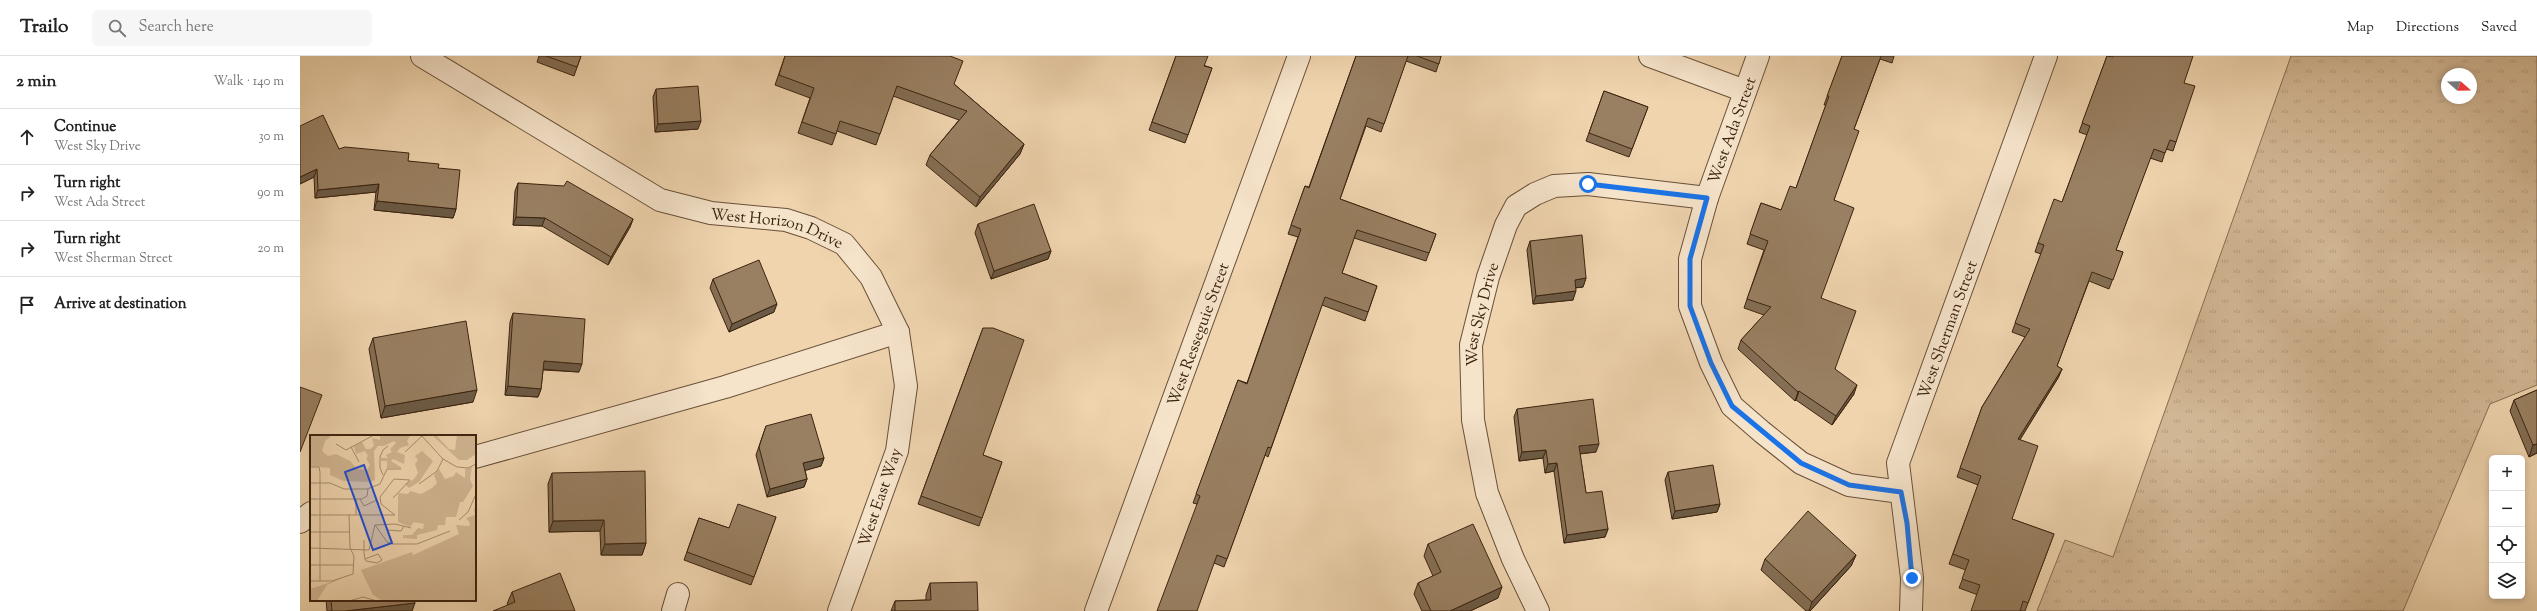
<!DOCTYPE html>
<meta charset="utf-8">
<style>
body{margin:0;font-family:"Sorts Mill Goudy",serif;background:#f6f6f6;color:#222}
.controls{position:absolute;right:12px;bottom:12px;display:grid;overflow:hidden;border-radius:6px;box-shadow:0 2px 6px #0003}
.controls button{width:36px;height:36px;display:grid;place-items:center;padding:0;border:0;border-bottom:1px solid #e0e0e0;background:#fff;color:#222;font:20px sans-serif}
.compass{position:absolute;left:2141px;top:12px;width:36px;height:36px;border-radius:50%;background:#fff;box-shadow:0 2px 6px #0003;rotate:110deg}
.stop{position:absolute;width:12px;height:12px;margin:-9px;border:3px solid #1a73e8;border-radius:50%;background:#fff}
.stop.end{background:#1a73e8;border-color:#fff;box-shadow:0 1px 4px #0008}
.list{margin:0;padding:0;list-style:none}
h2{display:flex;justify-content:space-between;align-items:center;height:52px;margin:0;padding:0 16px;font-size:17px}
h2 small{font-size:13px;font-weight:400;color:#767676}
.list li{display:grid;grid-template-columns:26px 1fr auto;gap:12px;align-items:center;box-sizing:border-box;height:56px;padding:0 16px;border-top:1px solid #e0e0e0}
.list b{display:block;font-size:15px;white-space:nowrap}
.list p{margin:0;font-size:13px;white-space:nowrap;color:#767676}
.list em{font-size:13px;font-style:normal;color:#767676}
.icon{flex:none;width:22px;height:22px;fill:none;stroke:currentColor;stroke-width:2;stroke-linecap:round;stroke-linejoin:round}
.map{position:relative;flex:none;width:2237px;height:555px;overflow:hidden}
header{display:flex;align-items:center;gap:24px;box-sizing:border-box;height:56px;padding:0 20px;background:#fff;border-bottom:1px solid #e0e0e0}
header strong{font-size:19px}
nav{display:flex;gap:22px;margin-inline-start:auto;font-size:14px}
.search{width:280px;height:36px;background:#f6f6f6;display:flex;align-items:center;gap:10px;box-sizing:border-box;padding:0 14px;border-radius:6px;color:#767676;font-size:15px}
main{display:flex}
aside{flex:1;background:#fff}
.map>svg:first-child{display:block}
.grass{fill:url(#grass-tufts);stroke:#866d52;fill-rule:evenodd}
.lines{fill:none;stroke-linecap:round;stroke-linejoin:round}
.minor-casing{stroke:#695038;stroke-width:24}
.minor{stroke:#f5e3ca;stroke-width:22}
.wall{fill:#846e54;stroke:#3c2410}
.shaded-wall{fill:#6b5a45;stroke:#3c2410}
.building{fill:#998062;stroke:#3c2410}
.route{stroke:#1a73e8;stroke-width:5}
.labels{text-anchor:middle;stroke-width:3;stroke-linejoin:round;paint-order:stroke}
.street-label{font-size:16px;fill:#3c2410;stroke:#f5e3ca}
.inset-road{fill:none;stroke:#a78e6f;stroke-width:1}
.view{fill:#1d4ed8;fill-opacity:0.15;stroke:#1d4ed8;stroke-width:2}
.inset-edge{fill:none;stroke:#3c2410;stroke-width:2}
</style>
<header>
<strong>Trailo</strong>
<div class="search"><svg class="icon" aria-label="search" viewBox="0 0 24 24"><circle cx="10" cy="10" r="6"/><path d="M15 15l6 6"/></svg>Search here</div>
<nav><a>Map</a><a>Directions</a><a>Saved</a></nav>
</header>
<main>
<aside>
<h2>2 min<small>Walk · 140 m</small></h2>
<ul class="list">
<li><svg class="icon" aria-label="ahead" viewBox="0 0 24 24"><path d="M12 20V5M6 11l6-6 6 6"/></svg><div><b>Continue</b><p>West Sky Drive</p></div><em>30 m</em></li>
<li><svg class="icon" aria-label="right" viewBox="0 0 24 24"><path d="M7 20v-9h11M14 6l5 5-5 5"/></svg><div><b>Turn right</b><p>West Ada Street</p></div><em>90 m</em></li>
<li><svg class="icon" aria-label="right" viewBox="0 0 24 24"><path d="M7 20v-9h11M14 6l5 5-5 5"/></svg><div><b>Turn right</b><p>West Sherman Street</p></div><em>20 m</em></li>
<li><svg class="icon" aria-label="arrive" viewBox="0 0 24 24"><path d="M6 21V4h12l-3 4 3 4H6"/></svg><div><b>Arrive at destination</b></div></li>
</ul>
</aside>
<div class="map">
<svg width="2237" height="555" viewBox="0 0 2237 555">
<defs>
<pattern id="grass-tufts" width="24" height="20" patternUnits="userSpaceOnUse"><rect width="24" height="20" fill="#d1b693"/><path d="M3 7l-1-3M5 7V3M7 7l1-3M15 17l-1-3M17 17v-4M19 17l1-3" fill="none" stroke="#b49c7e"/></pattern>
</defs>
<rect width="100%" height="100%" fill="#efd4ae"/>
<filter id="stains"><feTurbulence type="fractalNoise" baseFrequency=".005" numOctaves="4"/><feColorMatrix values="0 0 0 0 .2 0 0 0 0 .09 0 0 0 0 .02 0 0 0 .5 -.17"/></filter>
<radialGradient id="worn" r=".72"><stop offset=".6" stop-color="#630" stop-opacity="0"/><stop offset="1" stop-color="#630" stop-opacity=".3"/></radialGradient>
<path class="grass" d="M 1991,0 L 2237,0 L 2237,329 L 2190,348 L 2103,555 L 1737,555 L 1765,484 L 1813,501 ZM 2147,18 L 2171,18 L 2171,42 L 2147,42 Z"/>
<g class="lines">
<g class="minor-casing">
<g id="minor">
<path id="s1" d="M 122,0 L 360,144 L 411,157 L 486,164 L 511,172 L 544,188 L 571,221 L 598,276 L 606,330 L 597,395 L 539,555"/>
<path d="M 1350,0 L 1445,35"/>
<path d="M 1458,0 L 1407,142 L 1390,203 L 1390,250 L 1411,307 L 1432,350 L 1462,376 L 1501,407 L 1549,429 L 1601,436"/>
<path d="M 175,401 L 425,331 L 598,276"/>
<path d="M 0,466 L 11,457"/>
<path d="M 373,555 L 378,538"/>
<path id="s2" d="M 796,555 L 999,0"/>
<path id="s3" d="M 1238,555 L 1213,503 L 1187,437 L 1173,364 L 1171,289 L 1188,221 L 1206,169 L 1216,150 L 1235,138 L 1254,130 L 1288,128 L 1407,142"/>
<path id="s4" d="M 1611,555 L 1612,522 L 1598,407 L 1746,0"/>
</g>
</g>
<use href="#minor" class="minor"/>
</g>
<g class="wall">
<path d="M 239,0 L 281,0 L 274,20 L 237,6 Z"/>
<path d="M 485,0 L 654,28 L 724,88 L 720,98 L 676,151 L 626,109 L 630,99 L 659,64 L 593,40 L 576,89 L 537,75 L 532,89 L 498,77 L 510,42 L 475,29 Z"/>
<path d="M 876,0 L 912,12 L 885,87 L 849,74 Z"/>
<path d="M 1056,0 L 1141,0 L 1136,16 L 1106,5 L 1081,76 L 1066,70 L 1040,143 L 1136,178 L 1126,205 L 1054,182 L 1042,217 L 1077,230 L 1065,265 L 1022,249 L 968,401 L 965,399 L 924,511 L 914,507 L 897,448 L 893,447 L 938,324 L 947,327 L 998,181 L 988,178 L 1005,130 L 1009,131 Z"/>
<path d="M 1542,0 L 1594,0 L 1592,7 L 1580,3 L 1554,73 L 1534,144 L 1521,242 L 1535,313 L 1554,338 L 1532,369 L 1496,344 L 1495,345 L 1438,293 L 1441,284 L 1464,259 L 1444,252 L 1464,194 L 1447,188 L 1461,147 L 1481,154 L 1496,132 L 1526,49 L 1524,49 Z"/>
<path d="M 1807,0 L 1884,27 L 1876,86 L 1873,95 L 1866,93 L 1862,106 L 1850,102 L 1816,194 L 1823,196 L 1809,233 L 1789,225 L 1757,310 L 1762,313 L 1758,322 L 1720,383 L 1712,463 L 1754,478 L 1725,555 L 1722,555 L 1659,532 L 1666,514 L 1649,508 L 1678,429 L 1657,421 L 1682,351 L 1725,281 L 1712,276 L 1741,198 L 1735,196 L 1738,187 L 1762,146 L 1787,79 L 1779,76 Z"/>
<path d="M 356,33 L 398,73 L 355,76 L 353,41 Z"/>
<path d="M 1304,35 L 1348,51 L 1329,101 L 1286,85 Z"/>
<path d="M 0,70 L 39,93 L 108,105 L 138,112 L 156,153 L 153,162 L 74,154 L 76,136 L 15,142 L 14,121 L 0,128 Z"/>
<path d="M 218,127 L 333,163 L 330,171 L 308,209 L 242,170 L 213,169 L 215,135 Z"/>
<path d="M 678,168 L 751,195 L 748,203 L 691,223 L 675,177 Z"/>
<path d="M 1230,185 L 1286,222 L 1283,231 L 1275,232 L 1273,244 L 1233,248 L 1227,194 Z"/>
<path d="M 413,223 L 474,256 L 429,276 L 410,232 Z"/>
<path d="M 213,257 L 279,316 L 243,314 L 241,333 L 238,341 L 205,339 L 210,266 Z"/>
<path d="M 683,272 L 683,399 L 702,406 L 679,470 L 618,448 Z"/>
<path d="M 73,282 L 173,346 L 81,362 L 69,293 Z"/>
<path d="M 2237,334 L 2237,397 L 2229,401 L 2210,355 L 2214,344 Z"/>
<path d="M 1217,353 L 1296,396 L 1280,398 L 1286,437 L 1308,473 L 1305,481 L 1264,487 L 1254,415 L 1245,417 L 1243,402 L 1219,405 L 1214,361 Z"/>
<path d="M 466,370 L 524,402 L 521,410 L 505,414 L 507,423 L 504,431 L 467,441 L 456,399 Z"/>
<path d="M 1368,416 L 1420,448 L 1417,456 L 1372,463 L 1365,424 Z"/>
<path d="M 252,417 L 346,487 L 342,499 L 301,499 L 300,475 L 249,476 L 248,428 Z"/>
<path d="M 476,461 L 451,529 L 384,504 L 399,462 L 429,472 Z"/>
<path d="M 1128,488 L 1198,542 L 1170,555 L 1122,555 L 1114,538 L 1118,527 L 1133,520 L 1124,500 Z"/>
<path d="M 1556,499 L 1551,510 L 1510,555 L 1506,555 L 1461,514 L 1465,503 Z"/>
<path d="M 630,527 L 678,555 L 591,555 L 595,545 L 626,544 L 626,539 Z"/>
<path d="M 212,536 L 275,555 L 208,549 L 207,548 Z"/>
<path d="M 26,544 L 115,544 L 112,555 L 27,555 Z"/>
</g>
<g class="shaded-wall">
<path d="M 401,65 L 398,73 L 355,76 L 358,68 Z"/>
<path d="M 724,88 L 720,98 L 676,151 L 680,141 Z"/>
<path d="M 17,113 L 14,121 L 0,128 L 0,121 Z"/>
<path d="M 79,128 L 76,136 L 15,142 L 18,134 Z"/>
<path d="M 77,145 L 156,153 L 153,162 L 74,154 Z"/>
<path d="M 216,161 L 245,162 L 242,170 L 213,169 Z"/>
<path d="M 333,163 L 330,171 L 308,209 L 311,201 Z"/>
<path d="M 751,195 L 748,203 L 691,223 L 694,215 Z"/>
<path d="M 1286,222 L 1283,231 L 1272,232 L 1275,224 Z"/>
<path d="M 1276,235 L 1273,244 L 1233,248 L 1236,240 Z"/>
<path d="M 477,248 L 474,256 L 429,276 L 432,268 Z"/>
<path d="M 244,305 L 282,308 L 279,316 L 241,313 Z"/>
<path d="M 1762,313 L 1758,322 L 1715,392 L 1718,383 Z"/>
<path d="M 1557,329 L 1554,338 L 1532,369 L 1536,360 Z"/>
<path d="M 208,330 L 241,333 L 238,341 L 205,339 Z"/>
<path d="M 177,334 L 173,346 L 81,362 L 85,350 Z"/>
<path d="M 1499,335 L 1496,344 L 1495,345 L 1498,336 Z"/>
<path d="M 1299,388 L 1296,396 L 1276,398 L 1279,390 Z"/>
<path d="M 2237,388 L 2237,397 L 2229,401 L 2233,389 Z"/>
<path d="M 1246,394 L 1243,402 L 1219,405 L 1222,396 Z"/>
<path d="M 524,402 L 521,410 L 500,416 L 503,407 Z"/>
<path d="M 1257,407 L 1254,415 L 1245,417 L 1248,408 Z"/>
<path d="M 507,423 L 504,431 L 467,441 L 470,433 Z"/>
<path d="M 1420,448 L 1417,456 L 1372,463 L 1375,455 Z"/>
<path d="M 304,464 L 300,475 L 249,476 L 253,465 Z"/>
<path d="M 1308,473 L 1305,481 L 1264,487 L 1267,479 Z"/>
<path d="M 346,487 L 342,499 L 301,499 L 305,488 Z"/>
<path d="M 1556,499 L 1551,510 L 1510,555 L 1509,555 L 1512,546 Z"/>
<path d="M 1202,531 L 1198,542 L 1170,555 L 1150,555 Z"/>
<path d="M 115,547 L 112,555 L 45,555 Z"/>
</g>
<g class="building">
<path d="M 246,0 L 281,0 L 277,11 Z"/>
<path d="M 485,0 L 650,0 L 663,5 L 654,28 L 724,88 L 680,141 L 630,99 L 667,55 L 597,30 L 580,78 L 540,65 L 536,78 L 502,66 L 514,32 L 479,19 Z"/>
<path d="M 876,0 L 908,0 L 904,10 L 912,12 L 888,79 L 852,66 Z"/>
<path d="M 1056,0 L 1108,0 L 1084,68 L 1068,62 L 1040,143 L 1136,178 L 1129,197 L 1057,174 L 1042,217 L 1077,230 L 1068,256 L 1025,241 L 971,392 L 968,391 L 927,503 L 917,499 L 897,555 L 857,555 L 900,440 L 896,438 L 938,324 L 947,328 L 1001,173 L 991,169 L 1005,130 L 1009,132 Z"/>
<path d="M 1117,0 L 1141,0 L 1139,8 Z"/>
<path d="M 1542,0 L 1581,0 L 1554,73 L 1559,75 L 1534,144 L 1554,152 L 1521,242 L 1556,255 L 1535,313 L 1557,329 L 1536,360 L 1499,335 L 1498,336 L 1441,284 L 1471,251 L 1447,243 L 1468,185 L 1450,178 L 1461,147 L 1481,154 L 1490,130 L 1496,132 L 1529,40 L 1527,40 Z"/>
<path d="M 1807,0 L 1813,1 L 1813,0 L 1893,0 L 1884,27 L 1895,30 L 1876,86 L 1870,84 L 1865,97 L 1854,93 L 1816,194 L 1823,196 L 1813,224 L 1792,216 L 1757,310 L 1762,313 L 1718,383 L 1738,390 L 1712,463 L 1754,478 L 1728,547 L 1723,545 L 1720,555 L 1671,555 L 1680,529 L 1662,523 L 1669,504 L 1653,498 L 1681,420 L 1660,412 L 1682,351 L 1730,273 L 1715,267 L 1744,189 L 1738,187 L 1754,143 L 1762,146 L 1790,70 L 1782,67 Z"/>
<path d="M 398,30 L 401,65 L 358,68 L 356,33 Z"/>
<path d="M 1304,35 L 1348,51 L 1332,93 L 1289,77 Z"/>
<path d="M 23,59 L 39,93 L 45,91 L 109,97 L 108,105 L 139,108 L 138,112 L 160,114 L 156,153 L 77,145 L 79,128 L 18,134 L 17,113 L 0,121 L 0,70 Z"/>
<path d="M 267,125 L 333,163 L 311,201 L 245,162 L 216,161 L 218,127 L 264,130 Z"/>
<path d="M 734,148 L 751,195 L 694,215 L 678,168 Z"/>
<path d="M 1282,179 L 1286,222 L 1275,224 L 1276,235 L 1236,240 L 1230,185 Z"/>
<path d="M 459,204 L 477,248 L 432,268 L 413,223 Z"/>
<path d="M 213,257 L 285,263 L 282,308 L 244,305 L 241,333 L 208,330 Z"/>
<path d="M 166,265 L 177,334 L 85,350 L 73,282 Z"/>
<path d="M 683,272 L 693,272 L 724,284 L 683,399 L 702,406 L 682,462 L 621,440 Z"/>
<path d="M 0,331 L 22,339 L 0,396 Z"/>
<path d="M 2237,334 L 2237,388 L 2233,389 L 2214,344 Z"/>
<path d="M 1293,343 L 1299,388 L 1279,390 L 1286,437 L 1302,435 L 1308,473 L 1267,479 L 1257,407 L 1248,408 L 1246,394 L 1222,396 L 1217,353 Z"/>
<path d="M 511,358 L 524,402 L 503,407 L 507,423 L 470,433 L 459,391 L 466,370 Z"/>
<path d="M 1413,409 L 1420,448 L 1375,455 L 1368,416 Z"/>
<path d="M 345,415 L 346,487 L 305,488 L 304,464 L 253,465 L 252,417 Z"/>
<path d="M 438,448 L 476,461 L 454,521 L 387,496 L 399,462 L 429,472 Z"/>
<path d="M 1508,455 L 1556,499 L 1512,546 L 1465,503 Z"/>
<path d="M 1173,468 L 1202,531 L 1150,555 L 1131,555 L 1118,527 L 1141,516 L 1128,488 Z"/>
<path d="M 260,517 L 275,555 L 193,555 L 215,546 L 212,536 Z"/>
<path d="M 677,526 L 678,555 L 595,555 L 595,545 L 631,544 L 630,527 Z"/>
<path d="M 31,544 L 115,544 L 115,547 L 45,555 L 32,555 Z"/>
</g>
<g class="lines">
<path class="route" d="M 1288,128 L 1407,142 L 1390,203 L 1390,250 L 1411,307 L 1432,350 L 1501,407 L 1549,429 L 1601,436 L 1607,467 L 1612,522"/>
</g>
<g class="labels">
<g class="street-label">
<text transform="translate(1431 74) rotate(-70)" y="6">West Ada Street</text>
<text dy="6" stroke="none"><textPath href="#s1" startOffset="399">West Horizon Drive</textPath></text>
<text dy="6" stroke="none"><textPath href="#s3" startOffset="310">West Sky Drive</textPath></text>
<text dy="6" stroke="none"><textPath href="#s4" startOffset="291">West Sherman Street</textPath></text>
<text dy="6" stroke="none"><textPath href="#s2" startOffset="295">West Resseguie Street</textPath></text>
<text transform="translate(579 441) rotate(-71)" y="6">West East Way</text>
</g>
</g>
<g transform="translate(10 379)">
<rect width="166" height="166" fill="#efd4ae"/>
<path d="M 0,0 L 18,0 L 20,2 L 15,6 L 12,16 L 18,21 L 26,19 L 40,26 L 47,34 L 57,35 L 60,30 L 56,23 L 58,21 L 55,16 L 46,19 L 44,11 L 52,7 L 56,14 L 60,14 L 64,11 L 62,3 L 70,5 L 70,0 L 100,1 L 97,6 L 99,10 L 90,13 L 87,17 L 95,20 L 94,29 L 83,24 L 81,26 L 92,33 L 77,33 L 77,26 L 71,26 L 71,23 L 78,23 L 76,20 L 82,17 L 80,14 L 86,8 L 84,6 L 74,11 L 68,11 L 64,16 L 65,45 L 61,47 L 33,46 L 20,40 L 20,33 L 0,31 ZM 122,0 L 126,0 L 139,14 L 145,15 L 147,0 L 163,0 L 166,1 L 166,19 L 157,25 L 149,25 ZM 112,16 L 123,26 L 109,47 L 99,53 L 95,49 L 104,44 L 108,38 L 105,29 L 108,25 L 105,21 ZM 162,32 L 160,44 L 163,51 L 153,67 L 150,67 L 146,82 L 136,82 L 135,90 L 128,90 L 127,95 L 107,100 L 107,104 L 93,103 L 93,100 L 102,100 L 108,93 L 113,94 L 114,89 L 104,87 L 100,92 L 88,87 L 88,58 L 98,59 L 100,56 L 111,59 L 122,53 L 127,48 L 124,40 L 129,34 L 135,44 L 144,41 L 146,37 L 155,43 L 155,34 ZM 166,70 L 166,166 L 73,166 L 63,160 L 51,135 L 102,117 L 103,120 L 149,99 L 146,90 L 159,91 L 160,88 L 156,83 L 165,80 L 164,74 ZM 33,143 L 17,150 L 7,166 L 0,166 L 0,154 Z" fill="#d1b693"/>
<path d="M 96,154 L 95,166 L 80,165 L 80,158 Z" fill="#d1b693"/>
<path class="inset-road" d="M 111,0 L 133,24 L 147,32 L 158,33 L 166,29M 26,9 L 36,15 L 64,0M 41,12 L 49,27M 95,17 L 112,1M 0,32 L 9,32 L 10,37 L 10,146M 73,40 L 70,33 L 70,22 L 73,15 L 78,11M 0,48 L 20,48 L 34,54 L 57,54 L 70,49 L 77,34 L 91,34M 109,49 L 127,36 L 133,24M 83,63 L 100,45 L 84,44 L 70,62 L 71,69 L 85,80M 0,64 L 52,64 L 57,61 L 58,54M 50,64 L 54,71 L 67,65M 0,80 L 85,80M 46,80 L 46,64M 149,85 L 158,77 L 166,59M 65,90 L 77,107 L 82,109 L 107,109 L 140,96M 65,90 L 85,89 L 101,93M 77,95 L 91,96 L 94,91M 0,97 L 39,97M 54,105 L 54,118 L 55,124 L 56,126 L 67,128 L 72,125 L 68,119 L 55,124M 0,113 L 59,115 L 65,90M 0,130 L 44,130M 0,146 L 22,146 L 43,139 L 44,121 L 40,113 L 39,80M 39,166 L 53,162 L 67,166"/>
<path class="view" d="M 54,30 L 82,108 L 63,115 L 35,37 Z"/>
<rect width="166" height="166" class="inset-edge"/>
</g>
<rect width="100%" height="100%" filter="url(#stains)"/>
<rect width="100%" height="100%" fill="url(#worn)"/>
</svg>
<div class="controls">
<button>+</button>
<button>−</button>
<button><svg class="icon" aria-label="locate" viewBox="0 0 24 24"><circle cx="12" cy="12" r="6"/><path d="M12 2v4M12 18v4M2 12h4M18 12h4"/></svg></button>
<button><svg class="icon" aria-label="layers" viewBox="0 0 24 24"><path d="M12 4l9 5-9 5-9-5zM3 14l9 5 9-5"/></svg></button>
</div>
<svg class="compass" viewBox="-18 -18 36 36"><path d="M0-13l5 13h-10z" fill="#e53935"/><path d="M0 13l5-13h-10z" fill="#767676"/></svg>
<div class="stop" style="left:1288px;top:128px"></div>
<div class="stop end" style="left:1612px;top:522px"></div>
</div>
</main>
